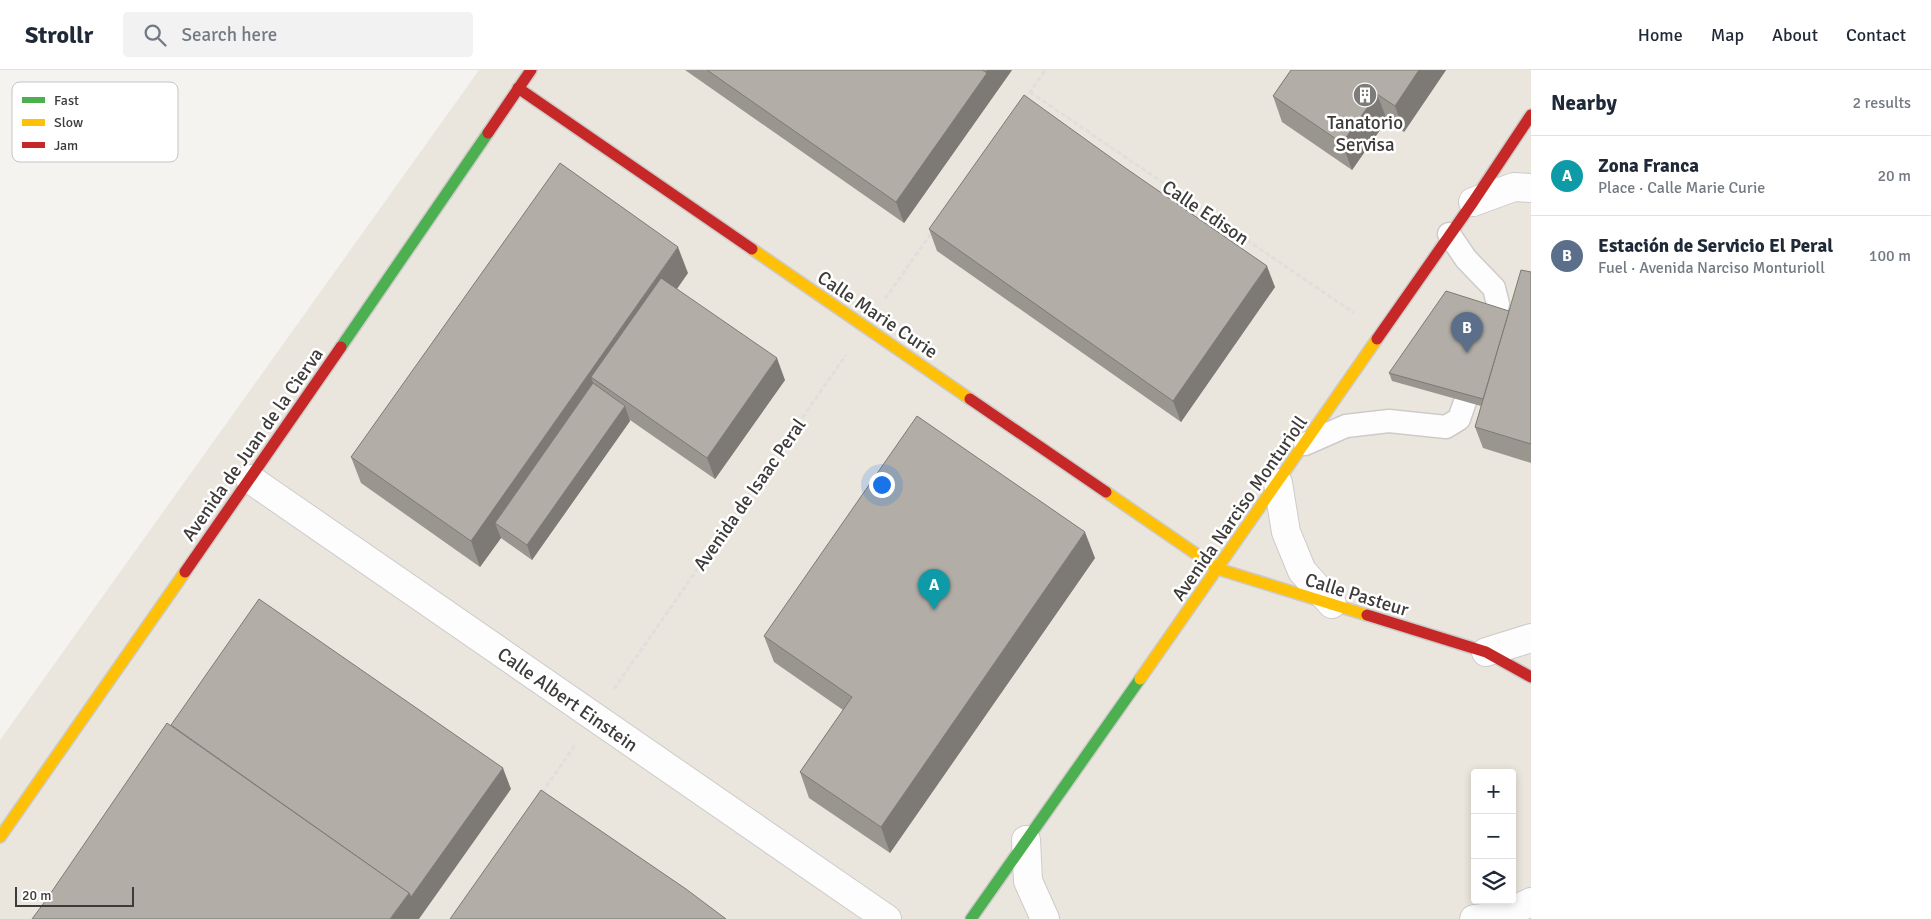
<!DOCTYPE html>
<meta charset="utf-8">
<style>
body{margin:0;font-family:Signika,sans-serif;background:#f2f2f3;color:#1f2937}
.controls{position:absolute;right:15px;bottom:15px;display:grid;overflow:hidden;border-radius:5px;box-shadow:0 2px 8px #0003}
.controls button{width:45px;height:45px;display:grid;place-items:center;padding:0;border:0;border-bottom:1px solid #e0e1e3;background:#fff;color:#1f2937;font:25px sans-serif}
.scale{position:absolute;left:15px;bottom:12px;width:119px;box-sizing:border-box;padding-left:5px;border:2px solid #3e3c3a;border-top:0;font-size:14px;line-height:18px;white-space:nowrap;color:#3e3c3a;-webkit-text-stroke:4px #fff;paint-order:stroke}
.you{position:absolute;left:881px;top:414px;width:18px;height:18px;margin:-12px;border:4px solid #fff;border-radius:50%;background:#1a73e8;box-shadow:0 0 0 8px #1a73e833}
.badge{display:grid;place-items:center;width:32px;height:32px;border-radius:50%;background:#ea580c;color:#fff;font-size:16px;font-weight:700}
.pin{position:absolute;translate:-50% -41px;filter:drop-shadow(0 1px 2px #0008)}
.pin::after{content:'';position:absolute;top:26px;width:18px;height:15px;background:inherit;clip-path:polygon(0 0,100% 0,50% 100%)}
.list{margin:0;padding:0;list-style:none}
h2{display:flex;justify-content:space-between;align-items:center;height:65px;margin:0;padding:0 20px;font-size:21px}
h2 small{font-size:16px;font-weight:400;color:#747a83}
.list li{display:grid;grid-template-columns:32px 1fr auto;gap:15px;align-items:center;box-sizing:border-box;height:80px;padding:0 20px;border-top:1px solid #e0e1e3}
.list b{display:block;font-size:19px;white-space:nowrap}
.list p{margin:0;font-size:16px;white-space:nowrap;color:#747a83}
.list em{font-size:16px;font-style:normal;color:#747a83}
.icon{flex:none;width:28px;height:28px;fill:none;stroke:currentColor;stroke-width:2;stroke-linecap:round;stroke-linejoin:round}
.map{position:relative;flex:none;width:1531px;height:849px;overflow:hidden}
header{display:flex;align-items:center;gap:30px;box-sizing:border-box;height:70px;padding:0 25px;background:#fff;border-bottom:1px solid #e0e1e3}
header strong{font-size:24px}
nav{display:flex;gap:28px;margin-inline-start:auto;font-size:18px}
.search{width:350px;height:45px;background:#f2f2f3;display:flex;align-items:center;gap:12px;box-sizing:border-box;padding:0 18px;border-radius:5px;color:#747a83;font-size:19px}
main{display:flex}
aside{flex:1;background:#fff}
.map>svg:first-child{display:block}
.built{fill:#ebe6dd;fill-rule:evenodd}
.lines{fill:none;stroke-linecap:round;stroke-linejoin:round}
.lane-casing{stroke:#cdcbca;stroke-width:25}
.street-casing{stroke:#cdcbca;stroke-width:30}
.fast-casing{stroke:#cdcbca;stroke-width:14}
.slow-casing{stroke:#cdcbca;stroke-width:14}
.jam-casing{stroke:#cdcbca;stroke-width:14}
.path{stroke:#dfdfdd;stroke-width:3;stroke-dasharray:5 2.5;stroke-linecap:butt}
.lane{stroke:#fefdfd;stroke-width:22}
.street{stroke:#fefdfd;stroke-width:28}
.fast{stroke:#4caf50;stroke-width:11}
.slow{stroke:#ffc107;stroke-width:11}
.jam{stroke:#c62828;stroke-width:11}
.wall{fill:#999690}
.shaded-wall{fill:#7d7a75}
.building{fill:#b2aea7;stroke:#7d7a75}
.labels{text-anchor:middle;stroke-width:5;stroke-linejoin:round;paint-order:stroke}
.poi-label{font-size:19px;fill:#3e3c3a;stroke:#fff}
.street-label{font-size:19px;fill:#3e3c3a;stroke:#fff}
.key{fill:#fff;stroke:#c5c4c4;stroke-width:1}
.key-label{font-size:14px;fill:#3e3c3a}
</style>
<header>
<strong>Strollr</strong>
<div class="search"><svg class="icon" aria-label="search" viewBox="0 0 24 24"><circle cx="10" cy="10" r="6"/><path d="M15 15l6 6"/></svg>Search here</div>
<nav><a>Home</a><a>Map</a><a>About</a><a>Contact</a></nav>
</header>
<main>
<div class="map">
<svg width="1531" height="849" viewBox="0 0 1531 849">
<rect width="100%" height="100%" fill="#f5f3f0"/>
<path class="built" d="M 479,0 L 1531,0 L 1531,849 L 0,849 L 0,670 ZM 1475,703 L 1512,703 L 1512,830 L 1475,830 Z"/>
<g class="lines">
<g class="lane-casing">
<g id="lane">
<path d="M 1449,164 L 1466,189 L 1494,218 L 1498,234 L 1488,266"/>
<path d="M 1305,374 L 1346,356 L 1389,351 L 1446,357 L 1459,349 L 1475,303"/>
</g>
</g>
<g class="street-casing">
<g id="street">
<path d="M 1473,132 L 1514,117 L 1531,118"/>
<path d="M 250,409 L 887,849"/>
<path d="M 1278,413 L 1286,462 L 1302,501 L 1332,534"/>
<path d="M 1486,582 L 1531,568"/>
<path d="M 1026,770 L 1028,811 L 1045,849"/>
<path d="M 1474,849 L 1503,845 L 1531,832"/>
</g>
</g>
<g class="fast-casing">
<g id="fast">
<path d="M 341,277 L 488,63"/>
<path d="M 971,849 L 1140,609"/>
</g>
</g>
<g class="slow-casing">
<g id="slow">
<path d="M 752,179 L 970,329"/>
<path d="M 1106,422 L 1218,499 L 1367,545"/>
<path d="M 1140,609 L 1377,269"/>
<path d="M 0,767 L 185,502"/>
</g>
</g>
<g class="jam-casing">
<g id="jam">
<path d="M 518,18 L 752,179"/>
<path d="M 488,63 L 531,0"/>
<path d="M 1377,269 L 1473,132 L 1531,45"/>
<path d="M 970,329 L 1106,422"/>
<path d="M 185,502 L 341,277"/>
<path d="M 1367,545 L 1486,582 L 1531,607"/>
</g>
</g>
<g class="path">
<path d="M 1030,22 L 1354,243"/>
<path d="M 1025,30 L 1045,0"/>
<path d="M 885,229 L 932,162"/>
<path d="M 614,619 L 846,285"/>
<path d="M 542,723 L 575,675"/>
</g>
<use href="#lane" class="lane"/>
<use href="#street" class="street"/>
<use href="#fast" class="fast"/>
<use href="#slow" class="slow"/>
<use href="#jam" class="jam"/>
</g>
<g class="wall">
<path d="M 685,0 L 1012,0 L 904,153 Z"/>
<path d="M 1291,0 L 1446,0 L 1404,62 L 1387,50 L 1352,100 L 1282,52 L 1273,26 Z"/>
<path d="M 929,159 L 1275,217 L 1181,352 L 937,181 Z"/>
<path d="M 1531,202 L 1531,393 L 1483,378 L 1475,357 L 1481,336 L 1392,311 L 1389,303 L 1509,241 Z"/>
<path d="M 688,203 L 677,219 L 785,310 L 715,409 L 630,350 L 630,351 L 532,490 L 501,468 L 480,497 L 361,413 L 351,387 Z"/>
<path d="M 1095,488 L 890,783 L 809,728 L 800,702 L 843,640 L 774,592 L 764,566 Z"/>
</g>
<g class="shaded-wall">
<path d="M 986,0 L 1012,0 L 904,153 L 896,132 L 987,3 Z"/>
<path d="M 1419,0 L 1446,0 L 1404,62 L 1395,36 Z"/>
<path d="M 1377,24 L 1387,50 L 1352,100 L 1342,73 Z"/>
<path d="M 678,177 L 688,203 L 606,318 L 591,307 L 599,329 L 495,453 L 501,468 L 480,497 L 471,471 Z"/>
<path d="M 1267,196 L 1275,217 L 1181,352 L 1173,331 Z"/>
<path d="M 777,288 L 785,310 L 715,409 L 707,388 Z"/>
<path d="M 625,336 L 630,351 L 532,490 L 527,475 Z"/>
<path d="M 1085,462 L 1095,488 L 890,783 L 881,757 Z"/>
<path d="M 503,698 L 511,719 L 419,849 L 390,849 L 409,823 Z"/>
</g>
<g class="building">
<path d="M 707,0 L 982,0 L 987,3 L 896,132 Z"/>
<path d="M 1291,0 L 1419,0 L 1395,36 L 1377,24 L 1342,73 L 1273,26 Z"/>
<path d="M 1024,25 L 1124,97 L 1267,196 L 1173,331 L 929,159 Z"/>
<path d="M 560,93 L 678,177 L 471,471 L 351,387 Z"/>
<path d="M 1521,200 L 1531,202 L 1531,374 L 1475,357 Z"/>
<path d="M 661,208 L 777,288 L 707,388 L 591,307 Z"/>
<path d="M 1446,221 L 1509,241 L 1483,329 L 1389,303 Z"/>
<path d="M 593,313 L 625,336 L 527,475 L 495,453 Z"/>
<path d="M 917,346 L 1085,462 L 881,757 L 800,702 L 852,627 L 764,566 Z"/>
<path d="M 259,529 L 503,698 L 411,827 L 409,823 L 171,655 Z"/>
<path d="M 167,653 L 409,823 L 390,849 L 32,849 L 46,830 Z"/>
<path d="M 541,720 L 686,819 L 726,849 L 450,849 Z"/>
</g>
<defs>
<g id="building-disc" transform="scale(1.25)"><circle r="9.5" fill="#7e7c7a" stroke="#fff"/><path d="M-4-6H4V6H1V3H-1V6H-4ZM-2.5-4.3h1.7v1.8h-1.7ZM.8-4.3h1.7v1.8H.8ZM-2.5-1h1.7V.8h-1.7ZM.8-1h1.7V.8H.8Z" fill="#fff"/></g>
</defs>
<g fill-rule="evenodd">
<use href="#building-disc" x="1365" y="25"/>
</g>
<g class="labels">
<g class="poi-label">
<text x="1365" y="59">Tanatorio<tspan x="1365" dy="22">Servisa</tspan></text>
</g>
<g class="street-label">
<text transform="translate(1206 142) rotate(34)" y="7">Calle Edison</text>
<text transform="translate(878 244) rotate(34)" y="7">Calle Marie Curie</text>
<text transform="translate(252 374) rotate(-55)" y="7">Avenida de Juan de la Cierva</text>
<text transform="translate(749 424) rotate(-55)" y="7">Avenida de Isaac Peral</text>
<text transform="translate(1239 438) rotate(-55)" y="7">Avenida Narciso Monturioll</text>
<text transform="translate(1357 524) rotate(17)" y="7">Calle Pasteur</text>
<text transform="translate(568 629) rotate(35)" y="7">Calle Albert Einstein</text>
</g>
</g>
<rect x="12" y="12" width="166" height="80" rx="8" class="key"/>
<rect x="22" y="27" width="23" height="6" fill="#4caf50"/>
<rect x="22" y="49" width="23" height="7" fill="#ffc107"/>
<rect x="22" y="72" width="23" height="6" fill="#c62828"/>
<g class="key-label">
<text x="54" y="35">Fast</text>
<text x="54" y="57">Slow</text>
<text x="54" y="80">Jam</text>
</g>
</svg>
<div class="controls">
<button>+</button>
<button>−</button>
<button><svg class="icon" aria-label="layers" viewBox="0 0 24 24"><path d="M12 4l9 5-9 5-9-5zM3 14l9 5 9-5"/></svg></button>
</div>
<div class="scale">20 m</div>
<div class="you"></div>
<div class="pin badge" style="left:934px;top:540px;background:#0f9aa8">A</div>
<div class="pin badge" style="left:1467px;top:283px;background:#5c6f8a">B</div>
</div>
<aside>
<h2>Nearby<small>2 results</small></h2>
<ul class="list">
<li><span class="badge" style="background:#0f9aa8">A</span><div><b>Zona Franca</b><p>Place · Calle Marie Curie</p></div><em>20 m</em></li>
<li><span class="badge" style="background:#5c6f8a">B</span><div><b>Estación de Servicio El Peral</b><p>Fuel · Avenida Narciso Monturioll</p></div><em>100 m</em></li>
</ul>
</aside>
</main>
